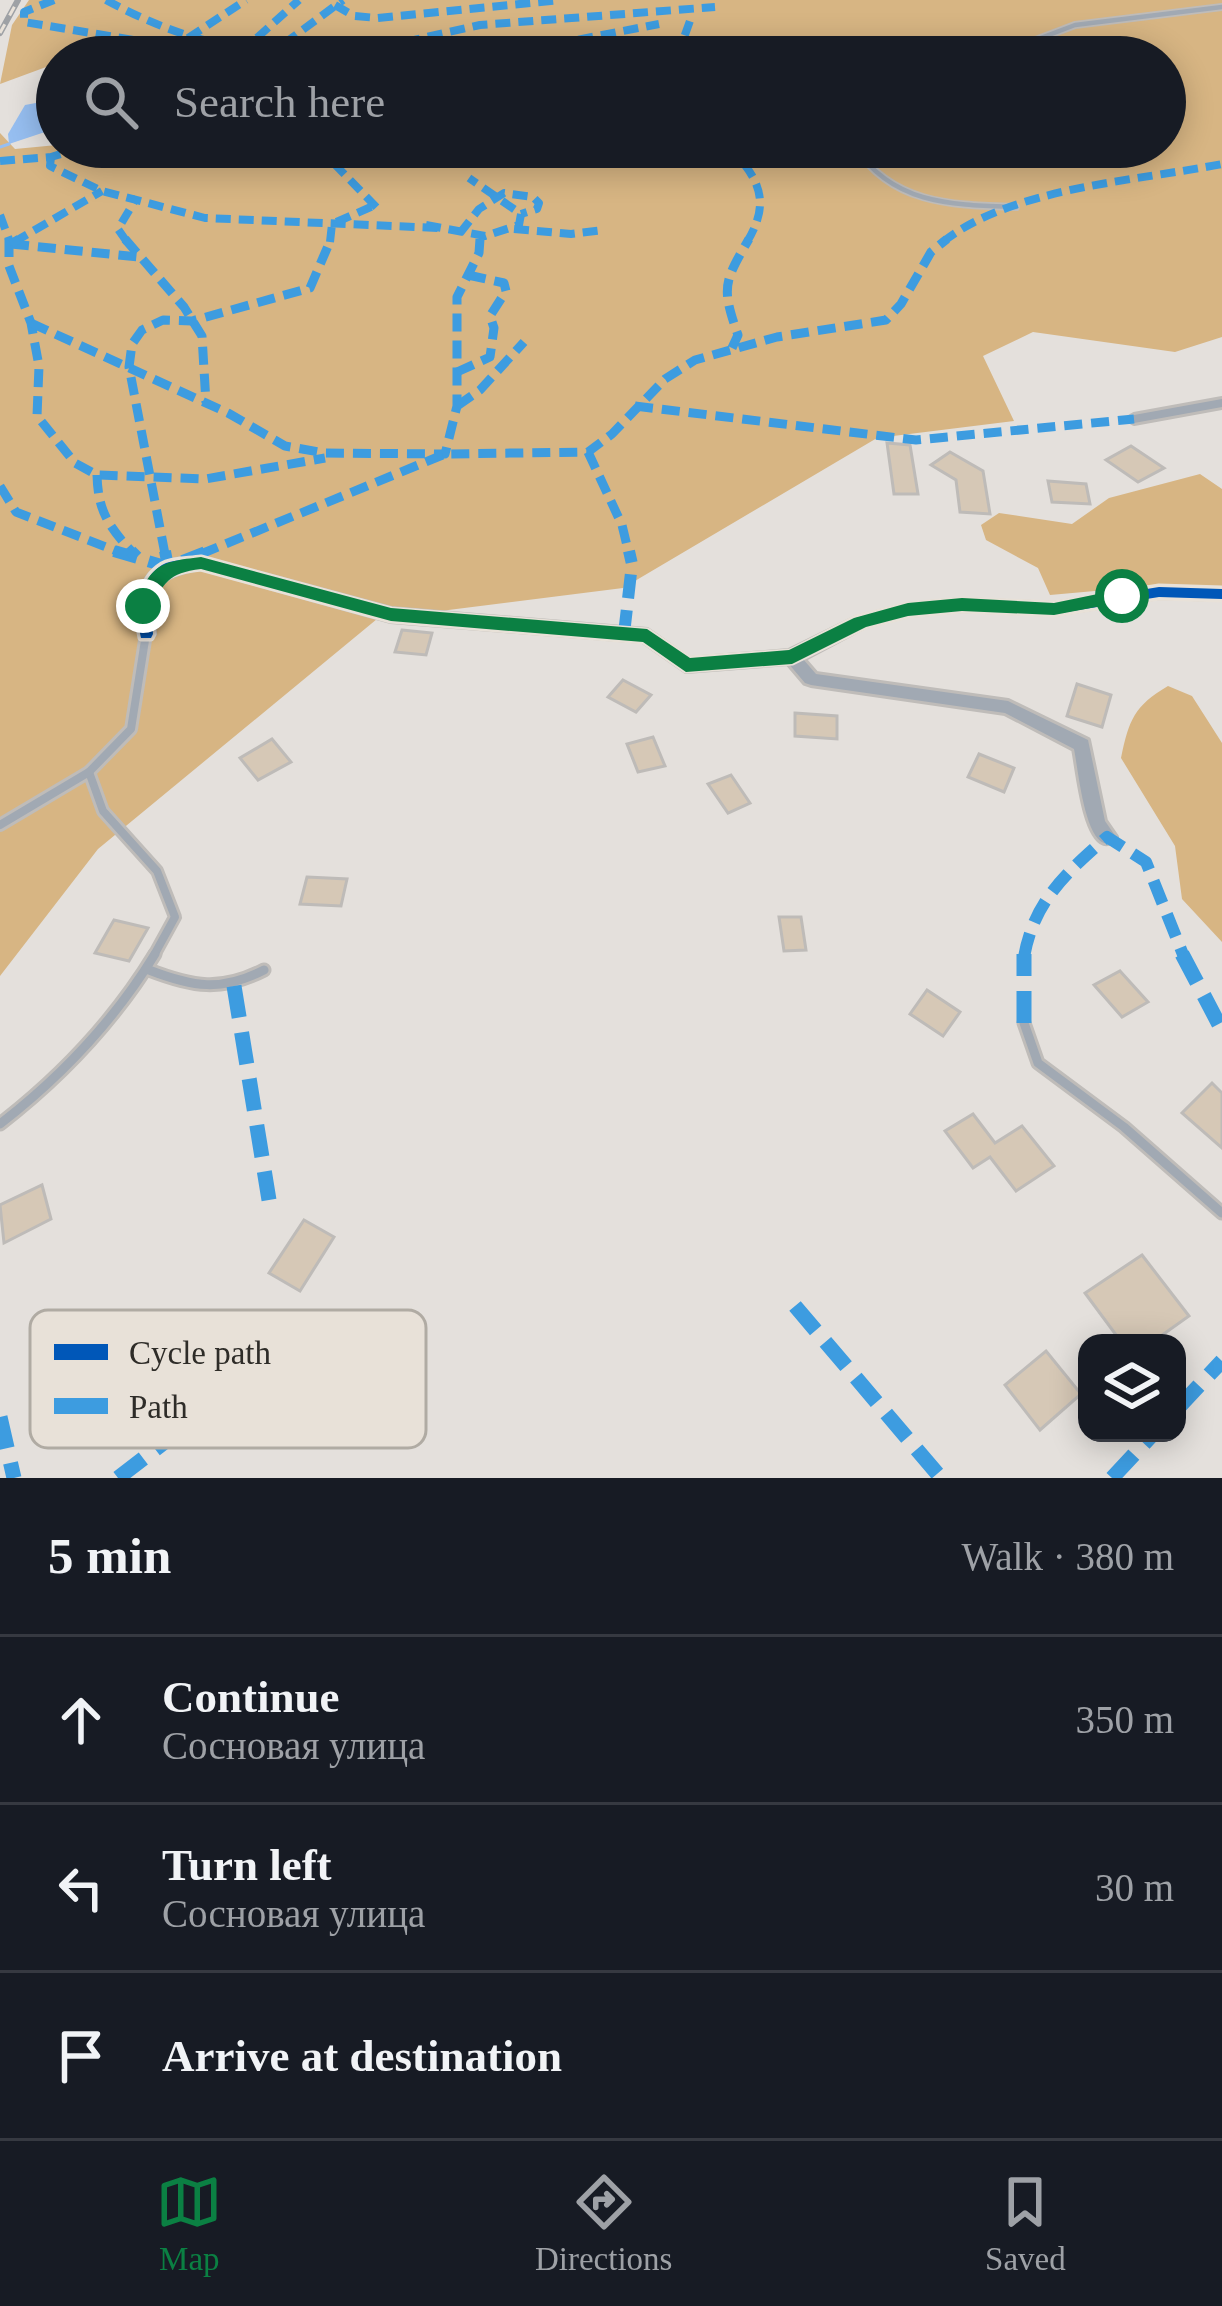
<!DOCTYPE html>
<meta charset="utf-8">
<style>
body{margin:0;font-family:"Times New Roman",serif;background:#20242c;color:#f1f3f6}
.controls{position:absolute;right:36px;bottom:36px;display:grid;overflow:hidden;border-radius:24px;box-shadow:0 6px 30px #0003}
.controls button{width:108px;height:108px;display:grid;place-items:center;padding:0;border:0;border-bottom:3px solid #363941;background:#171b24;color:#f1f3f6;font:60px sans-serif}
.stop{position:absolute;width:36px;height:36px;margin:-27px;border:9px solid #0b8043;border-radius:50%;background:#fff}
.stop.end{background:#0b8043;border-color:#fff;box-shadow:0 3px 12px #0008}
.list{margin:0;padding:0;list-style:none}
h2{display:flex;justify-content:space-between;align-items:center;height:156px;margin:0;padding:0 48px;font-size:51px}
h2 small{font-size:39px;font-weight:400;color:#9ea1a6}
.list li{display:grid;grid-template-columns:78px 1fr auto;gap:36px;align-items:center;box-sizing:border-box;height:168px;padding:0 48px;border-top:3px solid #363941}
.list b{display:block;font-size:45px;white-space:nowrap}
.list p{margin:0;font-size:39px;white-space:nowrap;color:#9ea1a6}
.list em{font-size:39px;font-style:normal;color:#9ea1a6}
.icon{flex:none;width:66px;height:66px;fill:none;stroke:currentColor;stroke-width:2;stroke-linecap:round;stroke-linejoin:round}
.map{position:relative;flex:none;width:1222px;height:1478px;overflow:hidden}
.search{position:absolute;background:#171b24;box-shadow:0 6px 30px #0003;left:36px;right:36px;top:36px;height:132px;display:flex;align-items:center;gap:30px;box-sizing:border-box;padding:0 42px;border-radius:66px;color:#9ea1a6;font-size:45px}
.sheet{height:660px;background:#171b24}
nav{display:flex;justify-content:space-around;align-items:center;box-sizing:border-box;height:168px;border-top:3px solid #363941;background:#171b24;font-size:33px;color:#9ea1a6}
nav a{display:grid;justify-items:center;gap:6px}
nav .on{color:#0b8043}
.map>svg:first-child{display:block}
.forest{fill:#d7b583}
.water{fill:#96bef0}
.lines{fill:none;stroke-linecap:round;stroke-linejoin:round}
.stream{stroke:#96bef0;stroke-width:3}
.building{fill:#d6c8b6;stroke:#bebbb8;stroke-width:3}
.service-far2-casing{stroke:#bfbcb9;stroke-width:8}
.service-far1-casing{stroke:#bfbcb9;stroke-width:14}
.service-casing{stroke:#bfbcb9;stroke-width:15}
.minor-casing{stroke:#bfbcb9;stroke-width:6}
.service-far2{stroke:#a1a9b3;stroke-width:4.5}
.service-far1{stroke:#a1a9b3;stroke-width:8}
.service{stroke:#a1a9b3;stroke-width:9}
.minor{fill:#a1a9b3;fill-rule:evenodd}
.rail-casing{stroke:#9ea1a5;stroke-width:6}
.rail{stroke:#e8e1d8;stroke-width:3;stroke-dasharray:10;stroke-linecap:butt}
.quiet-far3{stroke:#3d9ce0;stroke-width:8;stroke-dasharray:15 8;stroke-linecap:butt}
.quiet-far2{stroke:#3d9ce0;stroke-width:9;stroke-dasharray:18 9;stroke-linecap:butt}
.quiet-far1{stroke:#3d9ce0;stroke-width:12;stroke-dasharray:24 12;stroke-linecap:butt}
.quiet{stroke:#3d9ce0;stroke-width:15;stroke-dasharray:32 15;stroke-linecap:butt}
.cycleway-casing{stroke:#e8e1d8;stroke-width:7}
.cycleway{fill:#0057b8;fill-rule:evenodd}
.route{fill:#0b8043}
.key{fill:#e8e1d8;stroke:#b0aba3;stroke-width:3}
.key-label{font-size:33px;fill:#2e2c28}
</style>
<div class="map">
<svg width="1222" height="1478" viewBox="0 0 1222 1478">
<rect width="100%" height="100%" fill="#e4e0dc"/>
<g class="forest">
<path d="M 29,0 L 1222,0 L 1222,337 L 1175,352 L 1033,332 L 983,356 L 1014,421 L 877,438 L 623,588 L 377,619 L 98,849 L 0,976 L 0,133 L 15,149 L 57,145 L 1165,147 L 1165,57 L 57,57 L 57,63 L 0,84 L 12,25 Z"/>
<path d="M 1200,474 L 1222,489 L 1222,588 L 1162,585 L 1050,595 L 1038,568 L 986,540 L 981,525 L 999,513 L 1072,524 L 1109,498 Z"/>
<path d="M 1168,686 L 1192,696 L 1222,743 L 1222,942 L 1182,899 L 1175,846 L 1121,758 C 1129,720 1134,706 1168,686 Z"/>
</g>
<path class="water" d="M 57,99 L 57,128 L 9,144 L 8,134 L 25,105 Z"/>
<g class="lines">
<path class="stream" d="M 0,147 L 9,144"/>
</g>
<g class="building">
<path d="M 887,443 L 910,445 L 918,494 L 894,494 Z"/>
<path d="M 1131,446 L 1164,468 L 1138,482 L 1106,460 Z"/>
<path d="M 950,452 L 983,471 L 990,514 L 960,512 L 956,480 L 931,465 Z"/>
<path d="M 1048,481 L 1086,484 L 1090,504 L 1052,502 Z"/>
<path d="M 402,630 L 432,633 L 426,655 L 395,652 Z"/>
<path d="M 623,680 L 651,695 L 636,712 L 608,697 Z"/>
<path d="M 1077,684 L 1111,695 L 1102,727 L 1067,716 Z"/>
<path d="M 795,713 L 837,716 L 837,739 L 795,736 Z"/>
<path d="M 653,737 L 665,766 L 638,772 L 627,744 Z"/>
<path d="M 272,739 L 291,762 L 258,780 L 240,758 Z"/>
<path d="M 979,754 L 1014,768 L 1004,792 L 968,777 Z"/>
<path d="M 731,775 L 750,803 L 728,813 L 708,784 Z"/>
<path d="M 307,877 L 347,879 L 341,906 L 300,904 Z"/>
<path d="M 779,917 L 801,917 L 806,950 L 784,951 Z"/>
<path d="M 114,920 L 148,928 L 129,961 L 95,953 Z"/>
<path d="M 1120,971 L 1148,1002 L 1122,1017 L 1094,985 Z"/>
<path d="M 927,990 L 960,1012 L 943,1036 L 910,1014 Z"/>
<path d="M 1212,1083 L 1222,1093 L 1222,1148 L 1182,1113 Z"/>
<path d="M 973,1114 L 995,1143 L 1022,1126 L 1054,1166 L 1016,1191 L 990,1157 L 973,1168 L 945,1131 Z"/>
<path d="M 42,1185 L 51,1219 L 4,1243 L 0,1205 Z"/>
<path d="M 304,1220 L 334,1237 L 300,1291 L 269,1273 Z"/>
<path d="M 1142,1255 L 1189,1316 L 1151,1343 L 1122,1343 L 1085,1293 Z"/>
<path d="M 1046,1351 L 1081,1394 L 1040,1430 L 1005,1385 Z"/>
</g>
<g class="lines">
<g class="service-far2-casing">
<g id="service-far2">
<path d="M 991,57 L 1075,25 L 1222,7"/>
<path d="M 855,147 C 893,205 953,205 1016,207"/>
</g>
</g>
<g class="service-far1-casing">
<g id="service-far1">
<path d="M 89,772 L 103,811 L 157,871 L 175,917 L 153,957"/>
<path d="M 0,825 L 89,772 L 131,729 L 146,634"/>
</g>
</g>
<g class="service-casing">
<g id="service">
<path d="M 149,970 C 193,987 221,992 264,970"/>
<path d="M 1024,1023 L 1038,1063 L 1124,1127 L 1222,1213"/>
<path d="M 0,1124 C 62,1076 114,1021 155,954"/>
</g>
</g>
<g class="minor-casing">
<g id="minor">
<path d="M 1222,399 L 1222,407 L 1134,423 L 1127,419 L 1134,415 Z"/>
<path d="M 201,558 L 391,609 L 647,630 L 689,659 L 789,651 L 856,618 L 908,605 L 962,600 L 1054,604 L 1159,587 L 1222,589 L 1222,599 L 1159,597 L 1054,614 L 962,610 L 908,615 L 865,626 L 803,659 L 816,674 L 1008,701 L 1088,740 L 1105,821 L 1116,837 L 1113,842 C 1110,843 1107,844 1104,843 C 1084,836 1078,768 1074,749 L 1005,713 L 811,685 L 805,683 L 788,663 L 686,671 L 643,641 L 391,621 L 201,568 C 155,574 150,590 154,634 L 151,638 L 141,638 C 134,614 137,580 161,565 C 171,558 189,559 201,558 Z"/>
</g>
</g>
<use href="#service-far2" class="service-far2"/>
<use href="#service-far1" class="service-far1"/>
<use href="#service" class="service"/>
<use href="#minor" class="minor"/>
<g class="rail-casing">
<path id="rail" d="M 0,33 L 18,0"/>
</g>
<use href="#rail" class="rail"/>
<g class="quiet-far3">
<path d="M 54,0 L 24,12 L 24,22 L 140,41 L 184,42"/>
<path d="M 106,0 C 184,42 260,61 348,48"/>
<path d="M 335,5 L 354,16 L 377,18 L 560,0"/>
<path d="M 188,38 L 246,0"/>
<path d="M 240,53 L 299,0"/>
<path d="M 266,57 L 343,0"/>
<path d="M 338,57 L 480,25 L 715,7"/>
<path d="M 488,57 L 659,24"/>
<path d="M 677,57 L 691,18"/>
<path d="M 318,147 L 380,211"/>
<path d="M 729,147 C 760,179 771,202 747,242"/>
<path d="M 51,157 L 50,166 L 102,191 L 205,218 L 439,228"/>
<path d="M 0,161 L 51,157 L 83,147"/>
<path d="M 0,215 L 10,242"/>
<path d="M 426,225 L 485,236 L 519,225 L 521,214 L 469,178"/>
<path d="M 514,229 L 571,234 L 603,230"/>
<path d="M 460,233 L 479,209 L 504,193 L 533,197 L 539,203 L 537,209 L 521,214"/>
<path d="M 14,242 L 102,191"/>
<path d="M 127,242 L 118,229 L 137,197"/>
<path d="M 330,242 L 332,224 L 373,206"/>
<path d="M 943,242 C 1012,187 1137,181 1222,164"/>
</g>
<g class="quiet-far2">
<path d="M 9,239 L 9,266 L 31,323 L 39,366 L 37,416 L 75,463 L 97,475 L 205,479 L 325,458"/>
<path d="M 125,239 L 184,307 L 202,336 L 206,403"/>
<path d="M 11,244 L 138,257"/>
<path d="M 11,244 L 19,239"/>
<path d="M 31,323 L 228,413 L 285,446 L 325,453 L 445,454 L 457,406 L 457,297 L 479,253 L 480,239"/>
<path d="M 732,348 L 738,335 C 721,287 724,282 749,239"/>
<path d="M 457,372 L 490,357 L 494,328 L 490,316 L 506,291 L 504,283 L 468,275"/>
<path d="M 457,406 L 480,390 L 524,342"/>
<path d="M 635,406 L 916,440 L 1134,419"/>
<path d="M 588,452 L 622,525 L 629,554"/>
<path d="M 97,475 C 98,512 109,527 134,554"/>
<path d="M 0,486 L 16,512 L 124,554"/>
<path d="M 165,554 L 129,367 L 132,344 L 142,330 L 163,320 L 192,321 L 310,288 L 331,239"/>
<path d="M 201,554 L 445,454 L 588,452 L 612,434 L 665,379 L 695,360 L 777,337 L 886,320 L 901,304 L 931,252 L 947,239"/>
</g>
<g class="quiet-far1">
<path d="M 114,551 L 168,567 L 208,551"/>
<path d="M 131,551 L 137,557"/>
<path d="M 165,551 L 168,567"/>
<path d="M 624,634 L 632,564 L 629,551"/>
<path d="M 1024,957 C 1034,901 1066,873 1107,837 L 1146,862 L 1184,957"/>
</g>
<g class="quiet">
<path d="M 1182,954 L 1222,1030"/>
<path d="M 234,986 L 269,1200"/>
<path d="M 1024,1023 L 1024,954"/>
<path d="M 795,1306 L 941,1478"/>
<path d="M 1177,1409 L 1222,1361"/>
<path d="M 0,1417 L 14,1478"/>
<path d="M 118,1478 L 293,1343 L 310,1316"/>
<path d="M 1112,1478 L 1154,1433"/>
</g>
<g class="cycleway-casing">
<path id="cycleway" d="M 201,558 L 391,610 L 647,631 L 689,659 L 790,652 L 856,618 L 908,605 L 962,600 L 1054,604 L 1159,587 L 1222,589 L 1222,599 L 1159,597 L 1054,614 L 962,610 L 908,615 L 865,626 L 792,662 L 686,670 L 644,641 L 391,620 L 201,568 C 154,573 150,588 153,634 L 151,638 L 141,638 C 135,614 138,580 162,565 C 172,559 189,560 201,558 Z"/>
</g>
<use href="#cycleway" class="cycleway"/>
</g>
<path class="route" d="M 201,557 L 391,608 L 647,629 L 690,658 L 789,650 L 854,618 L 908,603 L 962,598 L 1054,603 L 1122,589 L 1131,596 L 1122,602 L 1054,615 L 962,611 L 908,616 L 866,627 L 792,664 L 686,672 L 643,642 L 391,621 L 201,569 C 168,573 164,582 150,611 L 137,611 L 134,606 C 152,565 158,562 201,557 Z"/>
<rect x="30" y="1310" width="396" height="138" rx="18" class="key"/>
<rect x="54" y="1344" width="54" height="16" fill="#0057b8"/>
<rect x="54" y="1398" width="54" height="16" fill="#3d9ce0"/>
<g class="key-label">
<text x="129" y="1364">Cycle path</text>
<text x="129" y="1418">Path</text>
</g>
</svg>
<div class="controls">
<button><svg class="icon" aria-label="layers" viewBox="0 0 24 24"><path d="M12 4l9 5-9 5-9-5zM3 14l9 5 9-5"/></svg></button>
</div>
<div class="stop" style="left:1122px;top:596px"></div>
<div class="stop end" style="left:143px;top:606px"></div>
<div class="search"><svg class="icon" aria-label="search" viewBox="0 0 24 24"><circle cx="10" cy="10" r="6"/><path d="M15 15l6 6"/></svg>Search here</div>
</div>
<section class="sheet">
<h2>5 min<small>Walk · 380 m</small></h2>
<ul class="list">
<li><svg class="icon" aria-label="ahead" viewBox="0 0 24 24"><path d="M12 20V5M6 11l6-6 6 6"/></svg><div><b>Continue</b><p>Сосновая улица</p></div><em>350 m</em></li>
<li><svg class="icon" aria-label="left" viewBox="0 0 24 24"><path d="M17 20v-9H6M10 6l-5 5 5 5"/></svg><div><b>Turn left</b><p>Сосновая улица</p></div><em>30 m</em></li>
<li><svg class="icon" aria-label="arrive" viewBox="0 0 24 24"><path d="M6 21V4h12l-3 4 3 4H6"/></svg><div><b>Arrive at destination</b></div></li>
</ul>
</section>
<nav>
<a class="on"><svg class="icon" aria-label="map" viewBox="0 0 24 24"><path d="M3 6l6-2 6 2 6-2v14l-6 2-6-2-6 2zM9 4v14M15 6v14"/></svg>Map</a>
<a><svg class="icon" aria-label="directions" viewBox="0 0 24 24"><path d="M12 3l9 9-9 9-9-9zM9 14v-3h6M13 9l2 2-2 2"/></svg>Directions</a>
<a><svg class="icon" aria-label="saved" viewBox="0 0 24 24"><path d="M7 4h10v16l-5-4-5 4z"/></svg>Saved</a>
</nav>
